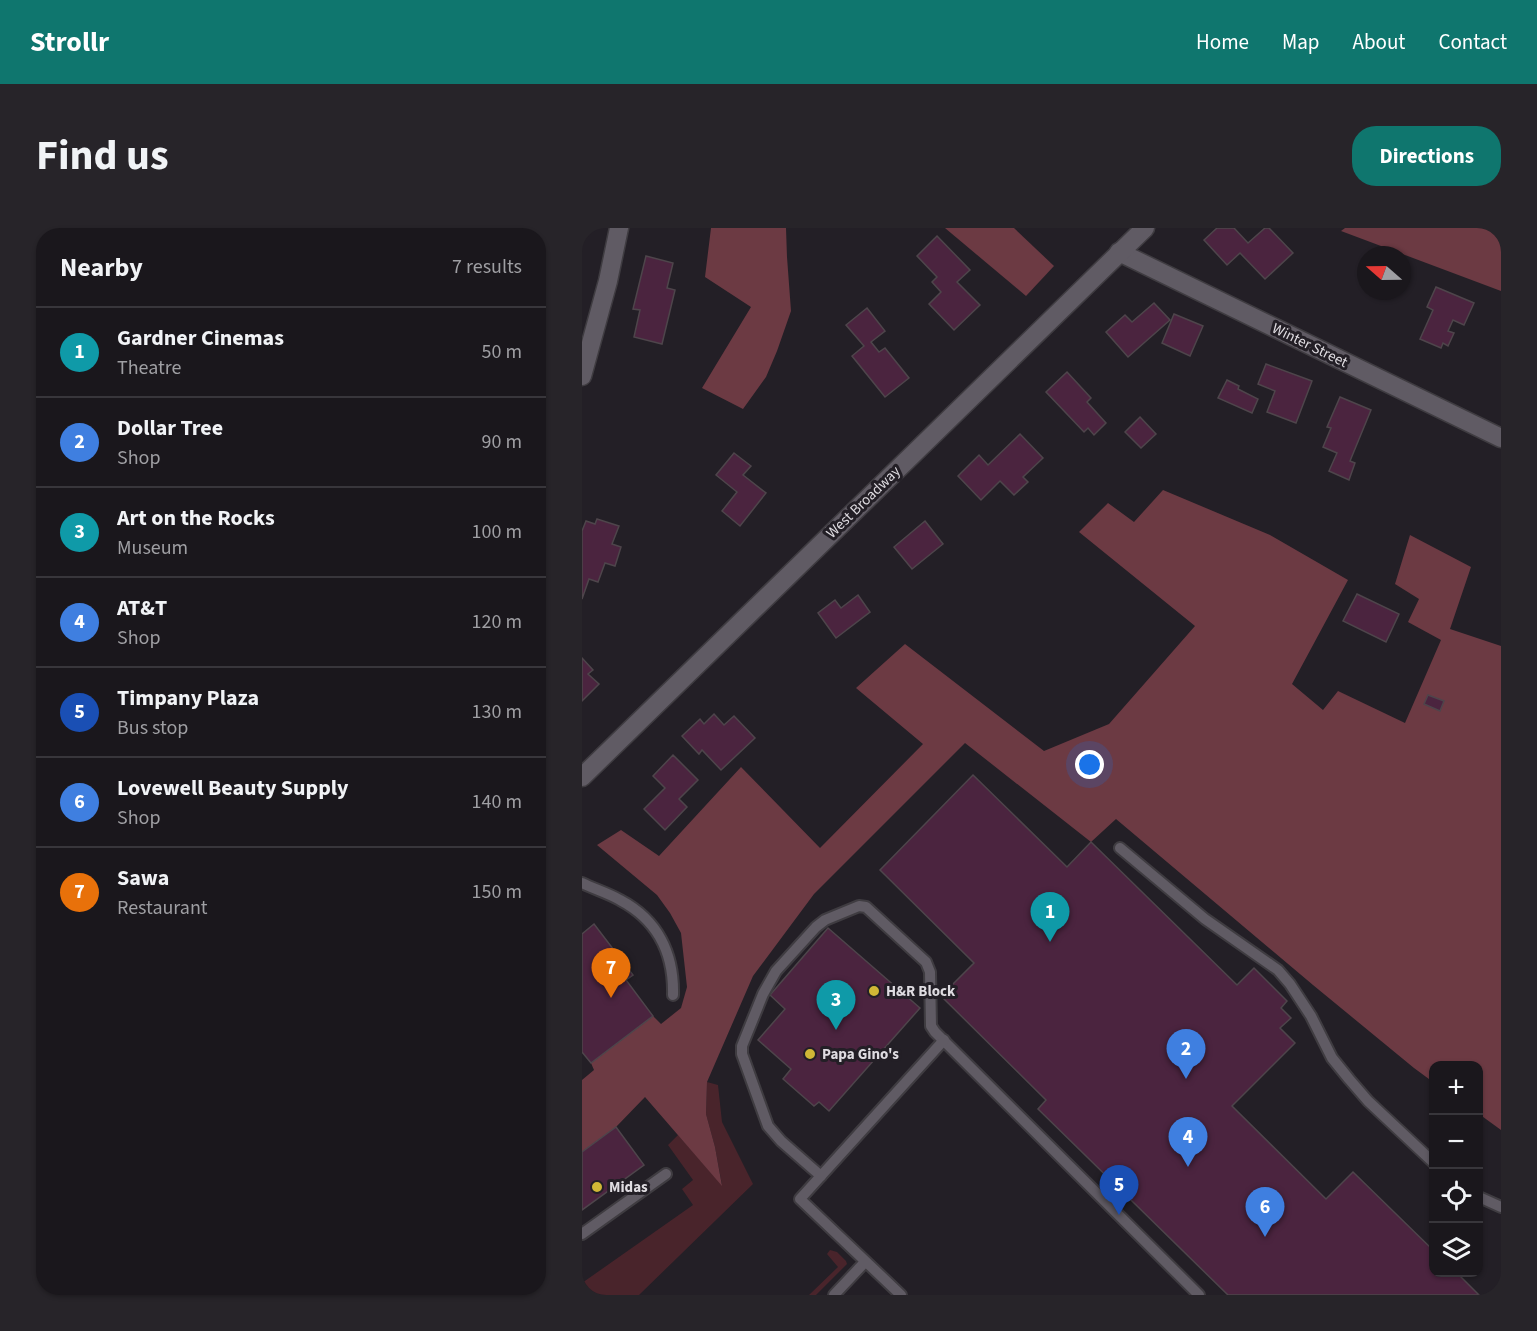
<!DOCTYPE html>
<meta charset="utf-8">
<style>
body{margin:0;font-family:"Source Sans 3",sans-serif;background:#272429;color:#f1f3f6}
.controls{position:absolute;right:18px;bottom:18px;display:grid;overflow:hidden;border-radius:12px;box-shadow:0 2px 4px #0004}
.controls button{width:54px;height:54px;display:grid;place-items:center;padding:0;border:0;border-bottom:2px solid #38363b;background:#1a171c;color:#f1f3f6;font:30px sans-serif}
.compass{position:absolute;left:775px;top:18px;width:54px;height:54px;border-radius:50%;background:#1a171c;box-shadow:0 2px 4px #0004;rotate:290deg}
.you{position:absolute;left:508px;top:537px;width:21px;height:21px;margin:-15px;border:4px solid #fff;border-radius:50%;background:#1a73e8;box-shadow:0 0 0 9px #1a73e833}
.badge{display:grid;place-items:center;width:39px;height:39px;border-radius:50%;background:#0f766e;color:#fff;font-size:20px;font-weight:700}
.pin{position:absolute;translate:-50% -50px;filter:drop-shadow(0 2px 3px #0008)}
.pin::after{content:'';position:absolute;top:32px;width:21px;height:18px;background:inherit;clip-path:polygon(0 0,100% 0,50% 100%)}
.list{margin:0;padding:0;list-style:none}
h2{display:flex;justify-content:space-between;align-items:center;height:78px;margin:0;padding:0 24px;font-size:26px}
h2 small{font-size:20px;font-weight:400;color:#9f9fa3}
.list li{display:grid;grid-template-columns:39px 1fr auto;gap:18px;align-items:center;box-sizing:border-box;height:90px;padding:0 24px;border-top:2px solid #38363b}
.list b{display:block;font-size:22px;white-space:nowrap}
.list p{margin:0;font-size:20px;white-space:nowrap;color:#9f9fa3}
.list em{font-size:20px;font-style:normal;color:#9f9fa3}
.icon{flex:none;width:33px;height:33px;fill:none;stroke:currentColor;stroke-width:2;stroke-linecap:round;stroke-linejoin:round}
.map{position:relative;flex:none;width:919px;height:1067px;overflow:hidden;border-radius:24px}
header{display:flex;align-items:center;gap:36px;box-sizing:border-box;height:84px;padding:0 30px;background:#0f766e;color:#fff}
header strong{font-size:28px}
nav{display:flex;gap:33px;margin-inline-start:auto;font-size:21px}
.intro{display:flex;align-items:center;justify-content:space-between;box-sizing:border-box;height:144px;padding:0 36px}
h1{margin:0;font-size:42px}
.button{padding:15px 27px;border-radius:24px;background:#0f766e;color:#fff;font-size:21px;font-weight:700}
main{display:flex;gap:36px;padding:0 36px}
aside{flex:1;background:#1a171c;border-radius:24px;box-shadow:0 2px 4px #0004}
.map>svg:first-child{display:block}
.green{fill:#49242b}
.forest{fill:#6c3a43}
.building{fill:#4b243f;stroke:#4e454b;stroke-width:1.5}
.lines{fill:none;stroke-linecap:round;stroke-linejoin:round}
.lane-casing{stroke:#3f3c41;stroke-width:14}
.street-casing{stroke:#3f3c41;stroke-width:21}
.secondary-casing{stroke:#3f3c41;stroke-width:21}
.lane{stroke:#605b64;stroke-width:10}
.street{stroke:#605b64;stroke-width:18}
.secondary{stroke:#605b64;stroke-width:18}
.poi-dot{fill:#d0b736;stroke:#231f26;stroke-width:2}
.labels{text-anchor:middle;stroke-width:6;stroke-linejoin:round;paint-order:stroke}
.street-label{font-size:15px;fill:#dfdce1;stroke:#231f26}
.poi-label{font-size:15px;font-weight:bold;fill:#dfdce1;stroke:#231f26;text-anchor:start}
</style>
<header>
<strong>Strollr</strong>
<nav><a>Home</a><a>Map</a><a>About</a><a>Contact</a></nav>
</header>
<div class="intro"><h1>Find us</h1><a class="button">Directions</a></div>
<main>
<aside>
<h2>Nearby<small>7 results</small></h2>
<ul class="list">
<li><span class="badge" style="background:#0f9aa8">1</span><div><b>Gardner Cinemas</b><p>Theatre</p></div><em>50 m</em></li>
<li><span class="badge" style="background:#3f7fe0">2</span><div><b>Dollar Tree</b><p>Shop</p></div><em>90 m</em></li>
<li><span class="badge" style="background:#0f9aa8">3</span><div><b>Art on the Rocks</b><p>Museum</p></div><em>100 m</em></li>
<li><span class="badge" style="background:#3f7fe0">4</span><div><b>AT&amp;T</b><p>Shop</p></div><em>120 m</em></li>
<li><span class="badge" style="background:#1a4fb4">5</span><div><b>Timpany Plaza</b><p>Bus stop</p></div><em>130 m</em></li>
<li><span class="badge" style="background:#3f7fe0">6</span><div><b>Lovewell Beauty Supply</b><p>Shop</p></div><em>140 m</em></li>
<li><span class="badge" style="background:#e8710a">7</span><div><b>Sawa</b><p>Restaurant</p></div><em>150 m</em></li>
</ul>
</aside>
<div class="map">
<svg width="919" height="1067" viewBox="0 0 919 1067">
<rect width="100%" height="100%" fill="#231f26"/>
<g class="green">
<path d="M 125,854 L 136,857 L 140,894 L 171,956 L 57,1067 L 0,1067 L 0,1055 L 111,977 L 100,961 L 111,952 L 86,917 L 96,907 L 140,957 L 133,919 L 124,886 Z"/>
<path d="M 248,1022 L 255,1024 L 264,1033 L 265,1036 L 234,1067 L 227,1067 L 256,1039 L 245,1026 Z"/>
</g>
<g class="forest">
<path d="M 129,0 L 204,0 L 205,29 L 209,83 L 195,123 L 184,149 L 161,181 L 120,160 L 169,79 L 123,49 Z"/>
<path d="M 363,0 L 432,0 L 472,38 L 444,68 Z"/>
<path d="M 763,0 L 919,0 L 919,63 L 759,3 Z"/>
<path d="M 581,262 L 688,307 L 766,352 L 710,456 L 741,482 L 756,463 L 823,495 L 859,412 L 826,394 L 837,371 L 813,356 L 828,307 L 889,339 L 868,401 L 919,418 L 919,902 L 897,886 L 897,838 L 852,838 L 851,854 L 832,840 L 731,757 L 534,591 L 509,614 L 383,515 L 232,666 L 171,748 L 125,854 L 124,886 L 133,919 L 140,958 L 63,869 L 34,899 L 0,924 L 0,852 L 12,842 L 9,835 L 71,788 L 79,796 L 99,780 L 105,759 L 99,705 L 88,685 L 75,667 L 15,617 L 39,602 L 77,628 L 159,539 L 238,620 L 341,516 L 274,460 L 323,416 L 462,523 L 527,496 L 613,398 L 497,304 L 526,275 L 552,294 Z"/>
</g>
<g class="building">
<path d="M 635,0 L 652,0 L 666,15 L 683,0 L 687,0 L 711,25 L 683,51 L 658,25 L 645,37 L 622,12 Z"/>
<path d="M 355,8 L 388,42 L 375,54 L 398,77 L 372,102 L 347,76 L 359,64 L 350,54 L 355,49 L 335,28 Z"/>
<path d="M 64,28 L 91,35 L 85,60 L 93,62 L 80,116 L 52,109 L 58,82 L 51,81 Z"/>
<path d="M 854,59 L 892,75 L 882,97 L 871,92 L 866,103 L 872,105 L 866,118 L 861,115 L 859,120 L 838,111 L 851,82 L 845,79 Z"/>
<path d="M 572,75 L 588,92 L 546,129 L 524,104 L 543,87 L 550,94 Z"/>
<path d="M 285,80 L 303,103 L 289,114 L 297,124 L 303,120 L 327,150 L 303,169 L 270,128 L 282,118 L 264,97 Z"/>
<path d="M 592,86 L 621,98 L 608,128 L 580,115 Z"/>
<path d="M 684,136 L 730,153 L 714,195 L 685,184 L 693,163 L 676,156 Z"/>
<path d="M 485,144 L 509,170 L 505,174 L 524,195 L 512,207 L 506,200 L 502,204 L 464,164 Z"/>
<path d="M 645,152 L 657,158 L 656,161 L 676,171 L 670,185 L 636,170 Z"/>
<path d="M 758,169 L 789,182 L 768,233 L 773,235 L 767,252 L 747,243 L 755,225 L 741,219 L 749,200 L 745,199 Z"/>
<path d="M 558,189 L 574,206 L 559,220 L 543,204 Z"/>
<path d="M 438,206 L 461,230 L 441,249 L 446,254 L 432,267 L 418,253 L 399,272 L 376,248 L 397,227 L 406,237 Z"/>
<path d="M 152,225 L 169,238 L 161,247 L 184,265 L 158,298 L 140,283 L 155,264 L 134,247 Z"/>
<path d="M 15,291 L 37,298 L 30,316 L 39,319 L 33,338 L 23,335 L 16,354 L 7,351 L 0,371 L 0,303 L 4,293 L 13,296 Z"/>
<path d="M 343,293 L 361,316 L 330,341 L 312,319 Z"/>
<path d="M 775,366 L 817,386 L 804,414 L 761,393 Z"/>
<path d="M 276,367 L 288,384 L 254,410 L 236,385 L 253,372 L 259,380 Z"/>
<path d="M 0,430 L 11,442 L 6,446 L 17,456 L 0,473 Z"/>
<path d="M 846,467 L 862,473 L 858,483 L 842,476 Z"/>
<path d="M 132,486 L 142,497 L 152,488 L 173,510 L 139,542 L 120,522 L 117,526 L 100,508 L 118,491 L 122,496 Z"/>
<path d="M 91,527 L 116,552 L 97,571 L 105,579 L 83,602 L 62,581 L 83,560 L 71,548 Z"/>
<path d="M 391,547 L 485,639 L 509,614 L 655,757 L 672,740 L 705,773 L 699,780 L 709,790 L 698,800 L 713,815 L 650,878 L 744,971 L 771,944 L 852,1023 L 852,1044 L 874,1044 L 897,1067 L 646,1067 L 456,881 L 464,872 L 359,768 L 392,735 L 298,642 Z"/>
<path d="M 12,696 L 51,747 L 44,752 L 71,788 L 9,835 L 0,824 L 0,706 Z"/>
<path d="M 246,700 L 338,780 L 247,883 L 237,874 L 232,878 L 201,851 L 209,841 L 176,812 L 203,781 L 188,767 Z"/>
<path d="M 34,899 L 62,937 L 0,982 L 0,924 Z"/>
</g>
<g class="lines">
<g class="lane-casing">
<g id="lane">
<path d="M 538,620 L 623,691 L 696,742 L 708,756 L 729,788 L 750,830 L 767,851 L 786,873 L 852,935"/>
<path d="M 0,655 C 12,661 26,665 38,672 C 76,692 92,726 91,767"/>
<path d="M 239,948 L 199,913 L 186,898 L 160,826 L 160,818 L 181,766 L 194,743 L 234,699 L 243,692 L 277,678 L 284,679 L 344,734 L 348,744 L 349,798 L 353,804 L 617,1067"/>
<path d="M 897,969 L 919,979"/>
<path d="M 0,1006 L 84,946"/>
<path d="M 252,1067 L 283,1034"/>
<path d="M 319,1067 L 218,971 L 362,812"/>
</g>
</g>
<g class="street-casing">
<g id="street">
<path d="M 537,24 L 919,210"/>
<path d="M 0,148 L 26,53 L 37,0"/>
</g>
</g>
<g class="secondary-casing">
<path id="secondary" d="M 0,549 L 563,0"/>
</g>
<use href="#lane" class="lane"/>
<use href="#street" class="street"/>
<use href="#secondary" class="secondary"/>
</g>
<g class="poi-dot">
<circle cx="292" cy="763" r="6"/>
<circle cx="228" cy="826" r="6"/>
<circle cx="15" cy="959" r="6"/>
</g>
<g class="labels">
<g class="street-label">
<text transform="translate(728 117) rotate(26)" y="5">Winter Street</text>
<text transform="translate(281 274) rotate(-44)" y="5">West Broadway</text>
</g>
<g class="poi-label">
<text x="304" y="768">H&amp;R Block</text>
<text x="240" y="831">Papa Gino's</text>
<text x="27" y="964">Midas</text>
</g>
</g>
</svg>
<div class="controls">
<button>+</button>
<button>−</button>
<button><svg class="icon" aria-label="locate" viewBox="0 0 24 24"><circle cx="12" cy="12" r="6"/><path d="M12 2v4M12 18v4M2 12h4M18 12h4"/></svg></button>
<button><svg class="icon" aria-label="layers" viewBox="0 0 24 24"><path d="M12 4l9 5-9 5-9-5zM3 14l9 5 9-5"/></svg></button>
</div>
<svg class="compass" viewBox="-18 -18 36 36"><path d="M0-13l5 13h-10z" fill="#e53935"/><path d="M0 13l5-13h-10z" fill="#9f9fa3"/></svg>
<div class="you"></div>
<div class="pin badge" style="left:468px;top:714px;background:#0f9aa8">1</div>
<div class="pin badge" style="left:604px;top:851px;background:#3f7fe0">2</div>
<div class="pin badge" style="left:254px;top:802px;background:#0f9aa8">3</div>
<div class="pin badge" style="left:606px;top:939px;background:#3f7fe0">4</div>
<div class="pin badge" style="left:537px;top:987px;background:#1a4fb4">5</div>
<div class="pin badge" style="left:683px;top:1009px;background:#3f7fe0">6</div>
<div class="pin badge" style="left:29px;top:770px;background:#e8710a">7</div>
</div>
</main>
